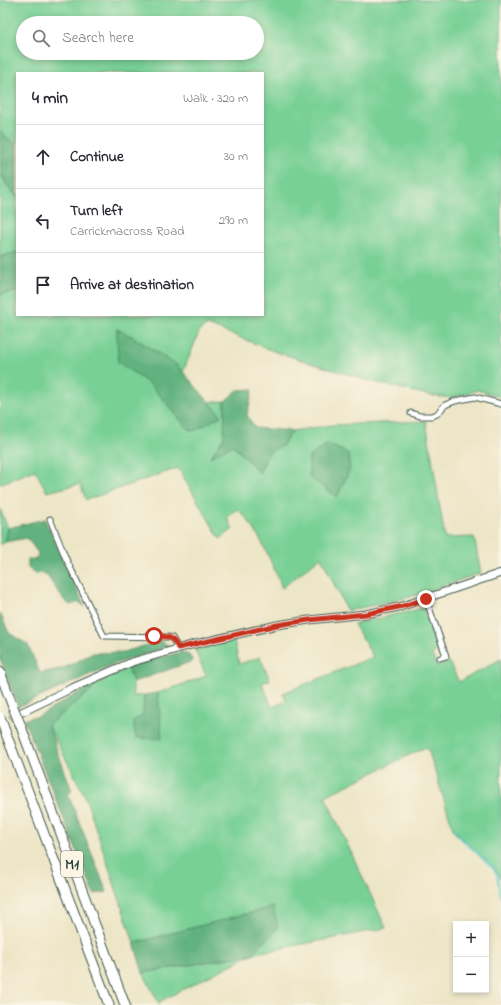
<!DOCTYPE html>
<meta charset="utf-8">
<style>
body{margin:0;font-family:"Indie Flower",sans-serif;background:#f2f2f3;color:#2b2b33}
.controls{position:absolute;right:12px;bottom:12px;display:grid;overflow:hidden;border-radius:0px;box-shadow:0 2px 6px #0003}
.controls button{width:36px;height:36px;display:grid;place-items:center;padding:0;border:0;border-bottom:1px solid #e1e1e2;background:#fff;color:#2b2b33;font:20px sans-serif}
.stop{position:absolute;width:12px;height:12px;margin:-9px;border:3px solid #c8321e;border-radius:50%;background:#fff}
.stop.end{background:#c8321e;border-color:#fff;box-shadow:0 1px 4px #0008}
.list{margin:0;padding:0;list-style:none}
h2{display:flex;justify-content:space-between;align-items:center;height:52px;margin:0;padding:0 16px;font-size:17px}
h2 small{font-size:13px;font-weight:400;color:#7c7c81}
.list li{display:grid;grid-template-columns:26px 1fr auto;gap:12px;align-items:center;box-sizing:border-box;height:64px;padding:0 16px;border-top:1px solid #e1e1e2}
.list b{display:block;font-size:15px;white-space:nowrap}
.list p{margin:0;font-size:13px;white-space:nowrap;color:#7c7c81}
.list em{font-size:13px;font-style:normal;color:#7c7c81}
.icon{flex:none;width:22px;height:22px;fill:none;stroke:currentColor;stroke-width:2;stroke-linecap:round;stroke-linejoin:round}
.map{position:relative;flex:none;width:501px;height:1005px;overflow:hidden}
.search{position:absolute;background:#fff;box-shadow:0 2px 6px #0003;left:16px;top:16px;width:248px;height:44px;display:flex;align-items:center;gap:10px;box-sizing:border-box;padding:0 14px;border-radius:22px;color:#7c7c81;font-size:15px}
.panel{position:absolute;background:#fff;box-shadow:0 2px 6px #0003;left:16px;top:72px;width:248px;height:244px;border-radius:0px}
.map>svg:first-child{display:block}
.green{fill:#78d096;stroke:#4c8665;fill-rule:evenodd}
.forest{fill:#62b27f;stroke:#40785a}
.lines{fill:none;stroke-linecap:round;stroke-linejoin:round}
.stream{stroke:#56c4cb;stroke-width:2}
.secondary-tunnel{stroke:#c3c3a9;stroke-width:7;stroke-dasharray:7 3.5;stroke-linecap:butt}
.minor-casing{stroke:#3e564a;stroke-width:7}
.secondary-casing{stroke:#3e564a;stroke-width:9}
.motorway-casing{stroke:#3e564a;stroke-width:11}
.minor{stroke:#fff;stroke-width:5}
.secondary{stroke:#fff;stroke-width:7}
.motorway{stroke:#fff;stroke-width:9}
.motorway-bridge-casing{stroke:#3e564a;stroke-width:11;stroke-linecap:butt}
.motorway-bridge{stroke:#fff;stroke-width:9}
.route{stroke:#c8321e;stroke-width:5}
.labels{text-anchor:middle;stroke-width:3;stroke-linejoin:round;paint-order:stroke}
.shield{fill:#fcf5e5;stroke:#617469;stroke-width:1}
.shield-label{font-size:15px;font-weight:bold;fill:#1f3d34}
</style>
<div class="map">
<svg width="501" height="1005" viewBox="0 0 501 1005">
<rect width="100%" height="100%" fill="#fcf5e5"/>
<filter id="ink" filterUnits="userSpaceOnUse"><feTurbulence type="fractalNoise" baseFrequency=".025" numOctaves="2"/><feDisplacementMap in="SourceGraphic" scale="8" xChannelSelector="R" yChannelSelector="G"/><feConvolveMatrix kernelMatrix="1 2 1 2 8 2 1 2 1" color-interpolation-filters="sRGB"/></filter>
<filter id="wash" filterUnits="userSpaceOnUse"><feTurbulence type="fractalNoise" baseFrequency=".012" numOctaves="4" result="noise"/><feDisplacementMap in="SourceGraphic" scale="16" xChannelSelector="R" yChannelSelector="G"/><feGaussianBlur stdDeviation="0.9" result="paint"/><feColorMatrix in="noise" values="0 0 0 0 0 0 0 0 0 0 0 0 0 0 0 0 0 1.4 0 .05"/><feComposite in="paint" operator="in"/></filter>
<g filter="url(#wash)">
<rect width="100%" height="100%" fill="#ece5c6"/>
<g class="green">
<path d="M 0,0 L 501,0 L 501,397 L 478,390 L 453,398 L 432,396 L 366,380 L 276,352 L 208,325 L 200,330 L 183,372 L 178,366 L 133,337 L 117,330 L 119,362 L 151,385 L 188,429 L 221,415 L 209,402 L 225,401 L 224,438 L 211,456 L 232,445 L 245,457 L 259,473 L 269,452 L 283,445 L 292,431 L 332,425 L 426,421 L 445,538 L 474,537 L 481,573 L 410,597 L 347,611 L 321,557 L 282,588 C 272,564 258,526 237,509 L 227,518 L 233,529 L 220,539 L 178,468 L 86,500 L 80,484 L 47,492 L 35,470 L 0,484 L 0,294 L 17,292 L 17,315 L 263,315 L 263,73 L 17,73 L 17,146 L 0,131 ZM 23,23 L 257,23 L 257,53 L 23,53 Z"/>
<path d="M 0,171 L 7,185 L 17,197 L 17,252 L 0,257 Z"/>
<path d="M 0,509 L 8,528 L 5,542 L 0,545 Z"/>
<path d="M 423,608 L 439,648 L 432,655 L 437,666 L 449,662 L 459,682 L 501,659 L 501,879 L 495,869 L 454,832 L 429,752 L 426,747 L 325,796 L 386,928 L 252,954 L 159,1002 L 160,1005 L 143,973 L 252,954 L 273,907 L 134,943 L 85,796 L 48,725 L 93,689 L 87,688 L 128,668 L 133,682 L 133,696 L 144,695 L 143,715 L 161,739 L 158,693 L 206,676 L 195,650 L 234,640 L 239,664 L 260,657 L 270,680 L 262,683 L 272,707 L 286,701 L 283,693 L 373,657 L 354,624 Z"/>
</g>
<g class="forest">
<path d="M 0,131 L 17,146 L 17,197 L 7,185 L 0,171 Z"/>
<path d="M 17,252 L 17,292 L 0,294 L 0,280 L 2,279 L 0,275 L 0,257 Z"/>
<path d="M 117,329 L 133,337 L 178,366 L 221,416 L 194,431 L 188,429 L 151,385 L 118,362 Z"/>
<path d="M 253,389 L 247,415 L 255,428 L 292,431 L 283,445 L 269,452 L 259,473 L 245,457 L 233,445 L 210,457 L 224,438 L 225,401 L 238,390 Z"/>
<path d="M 327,444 L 348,453 L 350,469 L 337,497 L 309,477 L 309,457 Z"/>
<path d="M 45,519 L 45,520 L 85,607 L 79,602 L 70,605 L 64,600 L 46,574 L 33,573 L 28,568 L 28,560 L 37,558 L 38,553 L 27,538 L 5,542 L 8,528 Z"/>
<path d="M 0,613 L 9,633 L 28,645 L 40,673 L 64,668 L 93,653 L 124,652 L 160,641 L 169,646 L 111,665 L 18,707 L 0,658 Z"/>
<path d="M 182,652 L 189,655 L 193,661 L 133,682 L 128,668 L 150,660 Z"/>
<path d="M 87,688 L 93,689 L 48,725 L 72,791 L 68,794 L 107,892 L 94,894 L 24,720 L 32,717 L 37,717 Z"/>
<path d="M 158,693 L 162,739 L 136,738 L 133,721 L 143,715 L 144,695 Z"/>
<path d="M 273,907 L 278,928 L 252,954 L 143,973 L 134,943 Z"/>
</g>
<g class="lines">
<path class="stream" d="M 455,830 L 460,837 L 493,868 L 497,874 L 501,898"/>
</g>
</g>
<g filter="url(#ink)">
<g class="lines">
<path class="secondary-tunnel" d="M 0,724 L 20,713"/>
<g class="minor-casing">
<g id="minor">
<path d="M 411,413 L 420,416 L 432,416 L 437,414 L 445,405 L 455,401 L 475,397 L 501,404"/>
<path d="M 50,519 L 66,559 L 104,636 L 168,637 L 172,638 L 178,648"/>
<path d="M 426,599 L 446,656 L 440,658"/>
</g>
</g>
<g class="secondary-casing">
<path id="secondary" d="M 20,713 L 70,689 L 132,662 L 191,645 L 277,625 L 309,620 L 366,614 L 403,606 L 501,573"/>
</g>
<g class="motorway-casing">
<g id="motorway">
<path d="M 0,672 L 13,707"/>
<path d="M 20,724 L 125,1005"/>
<path d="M 5,731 L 109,1005"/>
</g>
</g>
<use href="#minor" class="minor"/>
<use href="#secondary" class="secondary"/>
<use href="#motorway" class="motorway"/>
<g class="motorway-bridge-casing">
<g id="motorway-bridge">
<path d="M 13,707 L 20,724"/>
<path d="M 0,717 L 5,731"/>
</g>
</g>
<use href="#motorway-bridge" class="motorway-bridge"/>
</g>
</g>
<g class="lines" filter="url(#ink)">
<path class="route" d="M 154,636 C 168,637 172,635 178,648 L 277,625 L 309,620 L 366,614 L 403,606 L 426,599"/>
</g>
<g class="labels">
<rect class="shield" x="61" y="851" width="22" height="26" rx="3"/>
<g class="shield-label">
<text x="72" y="869">M1</text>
</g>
</g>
</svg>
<div class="controls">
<button>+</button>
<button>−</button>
</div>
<div class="stop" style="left:154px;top:636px"></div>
<div class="stop end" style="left:426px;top:599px"></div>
<div class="search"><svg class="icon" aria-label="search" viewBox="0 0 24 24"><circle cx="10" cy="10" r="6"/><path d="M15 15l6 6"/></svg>Search here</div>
<section class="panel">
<h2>4 min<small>Walk · 320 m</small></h2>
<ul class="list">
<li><svg class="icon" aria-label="ahead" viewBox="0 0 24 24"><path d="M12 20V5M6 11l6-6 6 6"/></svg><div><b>Continue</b></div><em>30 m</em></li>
<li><svg class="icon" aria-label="left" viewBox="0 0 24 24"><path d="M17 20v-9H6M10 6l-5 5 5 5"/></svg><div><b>Turn left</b><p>Carrickmacross Road</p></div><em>290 m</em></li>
<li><svg class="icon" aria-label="arrive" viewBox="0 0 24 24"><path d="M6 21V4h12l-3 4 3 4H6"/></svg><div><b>Arrive at destination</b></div></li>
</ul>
</section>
</div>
